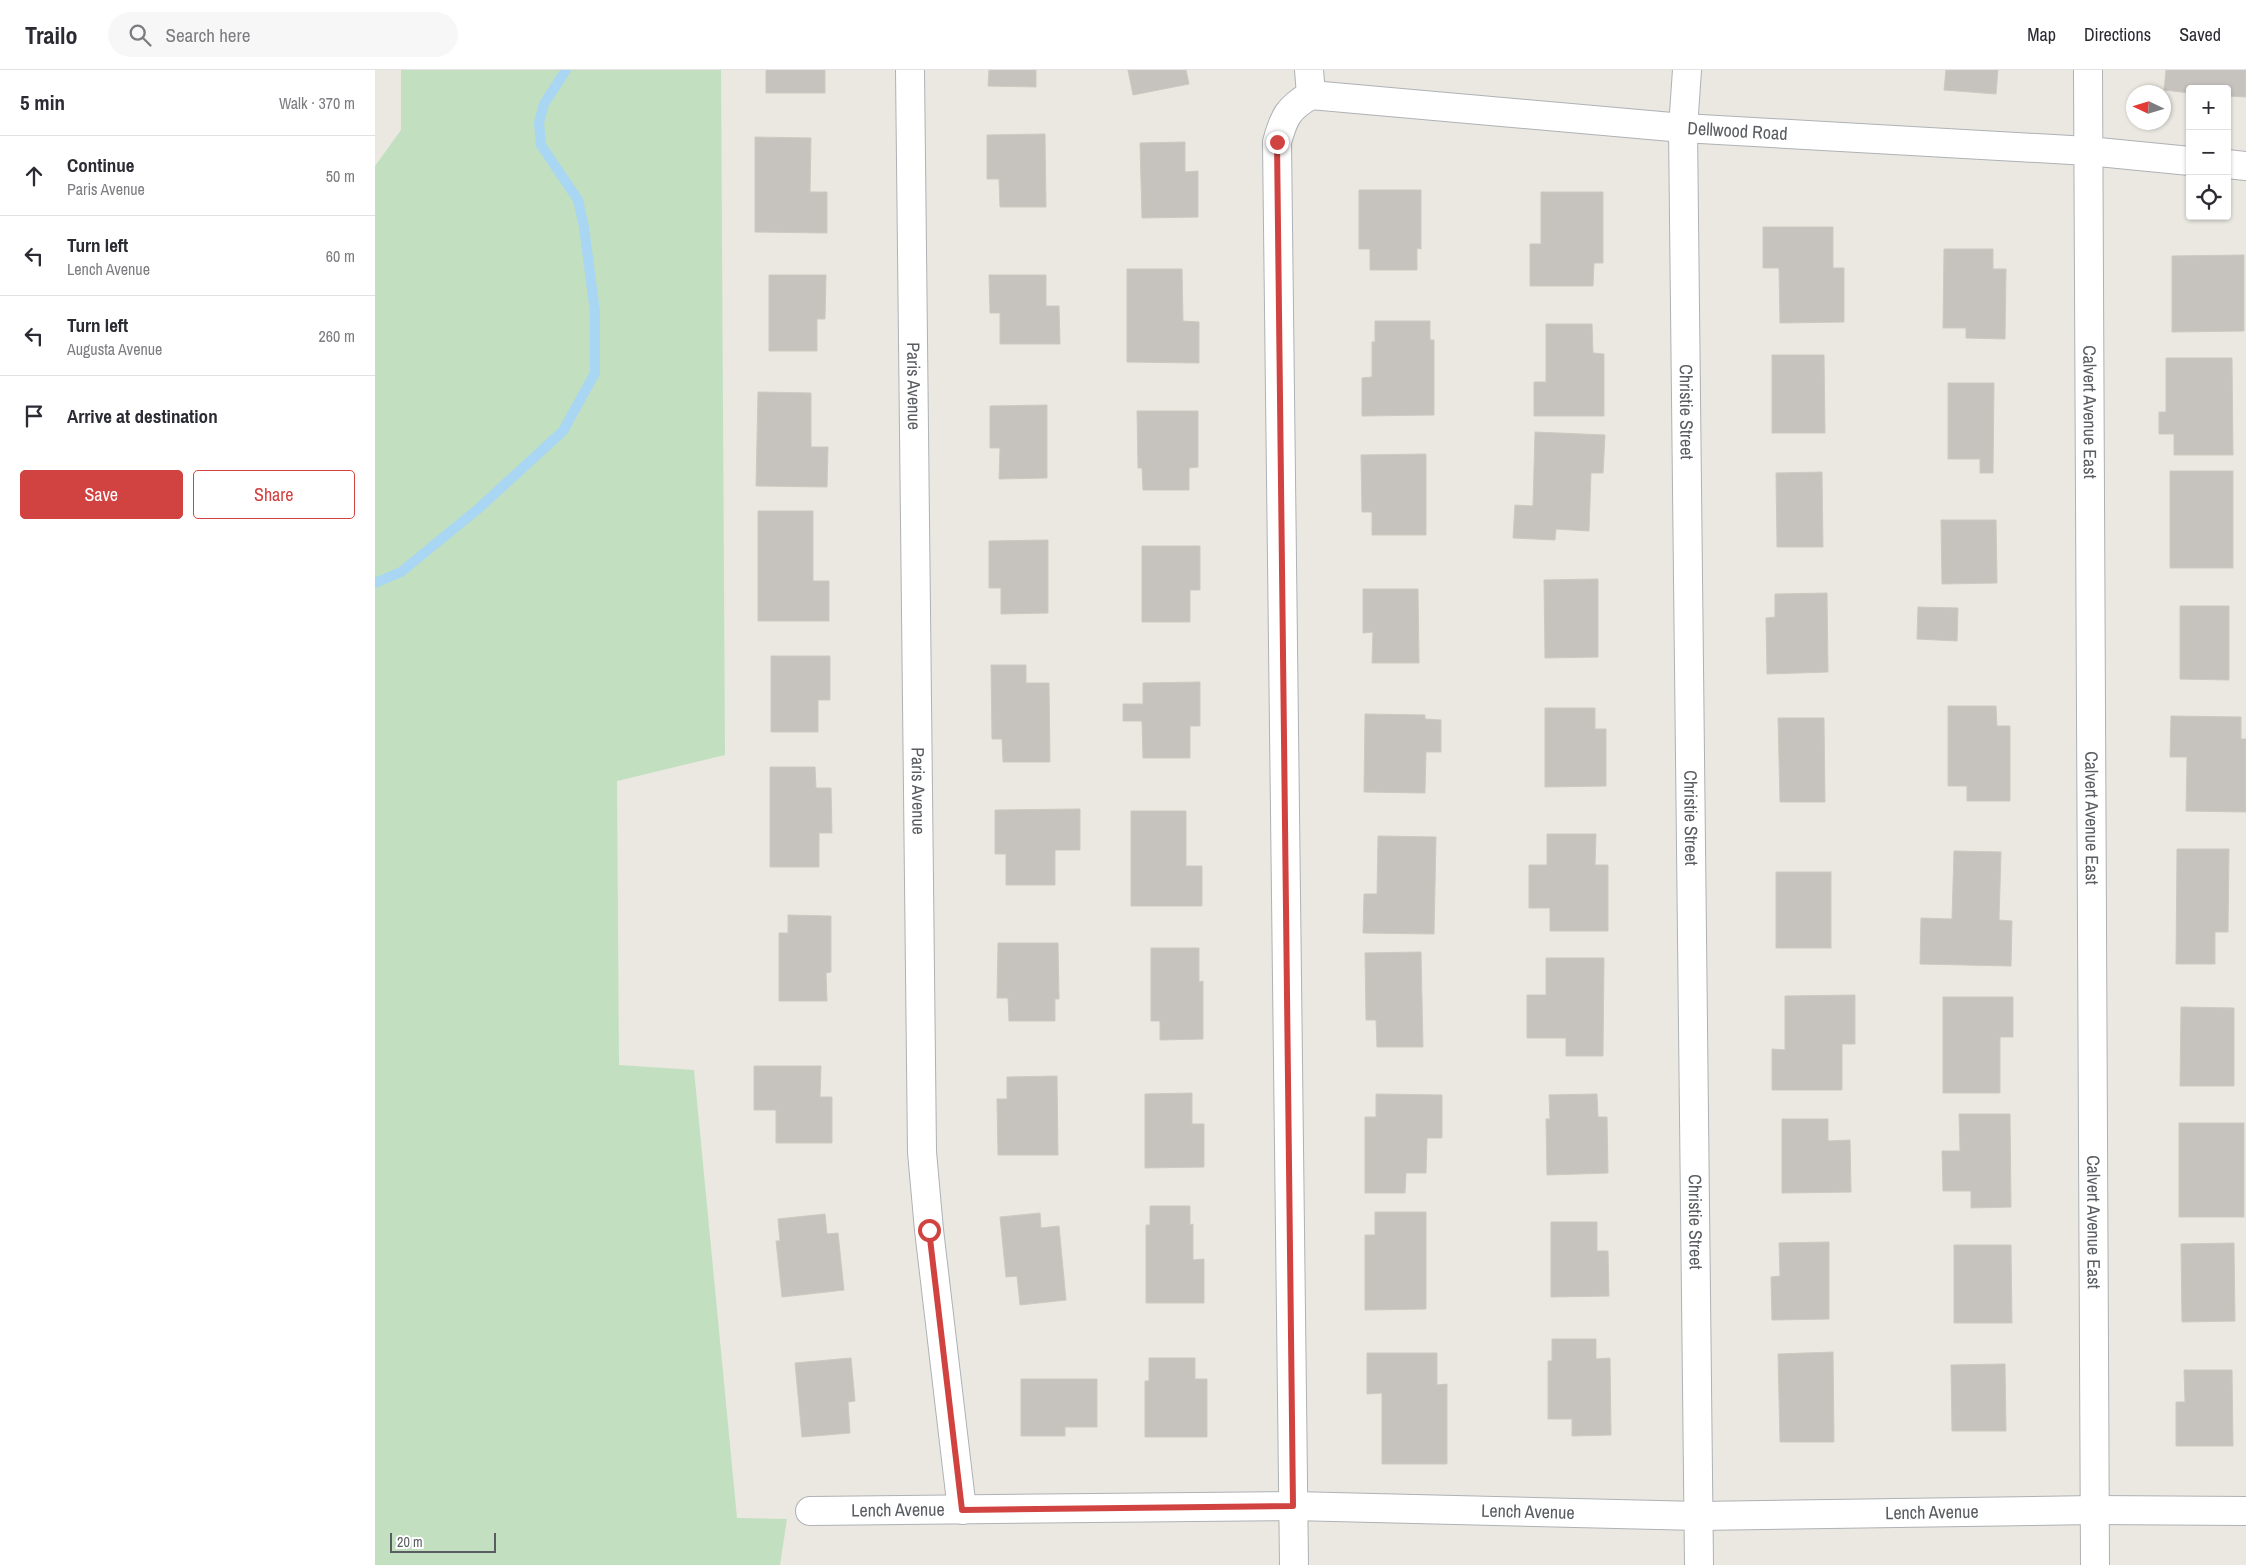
<!DOCTYPE html>
<meta charset="utf-8">
<style>
body{margin:0;font-family:"Archivo Narrow",sans-serif;background:#f7f7f7;color:#2b2b33}
.controls{position:absolute;right:15px;top:15px;display:grid;overflow:hidden;border-radius:5px;box-shadow:0 1px 4px #0004}
.controls button{width:45px;height:45px;display:grid;place-items:center;padding:0;border:0;border-bottom:1px solid #e1e1e2;background:#fff;color:#2b2b33;font:25px sans-serif}
.compass{position:absolute;left:1751px;top:15px;width:45px;height:45px;border-radius:50%;background:#fff;box-shadow:0 1px 4px #0004;rotate:274deg}
.scale{position:absolute;left:15px;bottom:12px;width:106px;box-sizing:border-box;padding-left:5px;border:2px solid #595c60;border-top:0;font-size:14px;line-height:18px;white-space:nowrap;color:#595c60;-webkit-text-stroke:4px #fff;paint-order:stroke}
.stop{position:absolute;width:15px;height:15px;margin:-11px;border:4px solid #d14340;border-radius:50%;background:#fff}
.stop.end{background:#d14340;border-color:#fff;box-shadow:0 1px 5px #0008}
.list{margin:0;padding:0;list-style:none}
h2{display:flex;justify-content:space-between;align-items:center;height:65px;margin:0;padding:0 20px;font-size:21px}
h2 small{font-size:16px;font-weight:400;color:#7c7c81}
.list li{display:grid;grid-template-columns:32px 1fr auto;gap:15px;align-items:center;box-sizing:border-box;height:80px;padding:0 20px;border-top:1px solid #e1e1e2}
.list b{display:block;font-size:19px;white-space:nowrap}
.list p{margin:0;font-size:16px;white-space:nowrap;color:#7c7c81}
.list em{font-size:16px;font-style:normal;color:#7c7c81}
.actions{display:flex;gap:10px;padding:15px 20px}
.actions a{flex:1;padding:11px 0;border:1px solid #d14340;border-radius:5px;text-align:center;font-size:18px;color:#d14340}
.actions .main{background:#d14340;color:#fff}
.icon{flex:none;width:28px;height:28px;fill:none;stroke:currentColor;stroke-width:2;stroke-linecap:round;stroke-linejoin:round}
.map{position:relative;flex:none;width:1871px;height:1495px;overflow:hidden}
header{display:flex;align-items:center;gap:30px;box-sizing:border-box;height:70px;padding:0 25px;background:#fff;border-bottom:1px solid #e1e1e2}
header strong{font-size:24px}
nav{display:flex;gap:28px;margin-inline-start:auto;font-size:18px}
.search{width:350px;height:45px;background:#f7f7f7;display:flex;align-items:center;gap:12px;box-sizing:border-box;padding:0 18px;border-radius:28px;color:#7c7c81;font-size:19px}
main{display:flex}
aside{flex:1;background:#fff}
.map>svg:first-child{display:block}
.green{fill:#c2dfc0}
.lines{fill:none;stroke-linecap:round;stroke-linejoin:round}
.stream{stroke:#a8d6f3;stroke-width:10}
.building{fill:#c6c2be;stroke:#cec9c0}
.minor-casing{stroke:#aeb1b5;stroke-width:30}
.minor{stroke:#fff;stroke-width:28}
.route{stroke:#d14340;stroke-width:6}
.labels{text-anchor:middle;stroke-width:4.5;stroke-linejoin:round;paint-order:stroke}
.street-label{font-size:18px;fill:#595c60;stroke:#fff}
</style>
<header>
<strong>Trailo</strong>
<div class="search"><svg class="icon" aria-label="search" viewBox="0 0 24 24"><circle cx="10" cy="10" r="6"/><path d="M15 15l6 6"/></svg>Search here</div>
<nav><a>Map</a><a>Directions</a><a>Saved</a></nav>
</header>
<main>
<aside>
<h2>5 min<small>Walk · 370 m</small></h2>
<ul class="list">
<li><svg class="icon" aria-label="ahead" viewBox="0 0 24 24"><path d="M12 20V5M6 11l6-6 6 6"/></svg><div><b>Continue</b><p>Paris Avenue</p></div><em>50 m</em></li>
<li><svg class="icon" aria-label="left" viewBox="0 0 24 24"><path d="M17 20v-9H6M10 6l-5 5 5 5"/></svg><div><b>Turn left</b><p>Lench Avenue</p></div><em>60 m</em></li>
<li><svg class="icon" aria-label="left" viewBox="0 0 24 24"><path d="M17 20v-9H6M10 6l-5 5 5 5"/></svg><div><b>Turn left</b><p>Augusta Avenue</p></div><em>260 m</em></li>
<li><svg class="icon" aria-label="arrive" viewBox="0 0 24 24"><path d="M6 21V4h12l-3 4 3 4H6"/></svg><div><b>Arrive at destination</b></div></li>
</ul>
<div class="actions"><a class="main">Save</a><a>Share</a></div>
</aside>
<div class="map">
<svg width="1871" height="1495" viewBox="0 0 1871 1495">
<rect width="100%" height="100%" fill="#eae8e1"/>
<path class="green" d="M 26,0 L 346,0 L 350,685 L 242,711 L 244,995 L 319,1000 L 362,1448 L 412,1449 L 405,1495 L 0,1495 L 0,96 L 26,60 Z"/>
<g class="lines">
<path class="stream" d="M 0,513 L 26,502 L 103,439 L 188,361 L 220,303 L 220,242 L 209,157 L 203,130 L 166,75 L 164,53 L 169,34 L 191,0"/>
</g>
<g class="building">
<rect x="391" y="0" width="59" height="23"/>
<path d="M 614,0 L 661,0 L 661,17 L 613,16 Z"/>
<path d="M 753,0 L 811,0 L 814,14 L 758,25 Z"/>
<path d="M 1571,0 L 1623,0 L 1621,24 L 1569,20 Z"/>
<path d="M 1791,0 L 1871,0 L 1871,27 L 1852,26 L 1852,19 L 1815,19 L 1815,23 L 1789,20 Z"/>
<path d="M 670,64 L 671,137 L 625,137 L 624,109 L 612,109 L 612,65 Z"/>
<path d="M 380,67 L 436,68 L 435,122 L 452,122 L 452,163 L 380,162 Z"/>
<path d="M 810,72 L 810,102 L 823,101 L 823,147 L 767,148 L 765,73 Z"/>
<path d="M 984,120 L 1046,120 L 1046,179 L 1042,178 L 1042,200 L 995,200 L 995,179 L 984,179 Z"/>
<path d="M 1166,122 L 1228,122 L 1228,193 L 1219,193 L 1218,216 L 1155,216 L 1155,174 L 1166,174 Z"/>
<path d="M 1388,157 L 1458,157 L 1458,198 L 1469,198 L 1469,252 L 1405,253 L 1404,198 L 1388,198 Z"/>
<path d="M 1569,179 L 1618,179 L 1618,199 L 1631,199 L 1630,269 L 1591,268 L 1591,258 L 1568,258 Z"/>
<path d="M 1869,185 L 1869,261 L 1797,262 L 1797,186 Z"/>
<path d="M 752,199 L 807,199 L 808,251 L 824,252 L 824,293 L 752,292 Z"/>
<path d="M 394,205 L 451,205 L 450,249 L 442,249 L 442,281 L 394,281 Z"/>
<path d="M 614,205 L 671,205 L 671,236 L 684,236 L 685,274 L 625,274 L 625,243 L 615,243 Z"/>
<path d="M 1000,251 L 1055,251 L 1055,270 L 1059,270 L 1059,345 L 987,346 L 987,308 L 997,307 L 997,272 L 1000,272 Z"/>
<path d="M 1171,254 L 1217,254 L 1218,283 L 1229,284 L 1229,346 L 1159,346 L 1159,312 L 1171,312 Z"/>
<path d="M 1397,285 L 1449,285 L 1450,363 L 1397,363 Z"/>
<path d="M 1791,288 L 1857,288 L 1858,385 L 1799,385 L 1799,364 L 1784,364 L 1784,342 L 1791,342 Z"/>
<path d="M 1573,313 L 1619,313 L 1618,403 L 1605,403 L 1605,389 L 1573,389 Z"/>
<path d="M 383,322 L 436,323 L 436,377 L 453,377 L 452,417 L 381,416 Z"/>
<path d="M 672,335 L 672,408 L 624,409 L 625,378 L 615,378 L 615,336 Z"/>
<path d="M 762,341 L 823,341 L 823,397 L 814,398 L 814,420 L 768,420 L 767,398 L 763,398 Z"/>
<path d="M 1160,362 L 1230,365 L 1228,403 L 1216,403 L 1214,461 L 1181,459 L 1180,470 L 1138,468 L 1140,435 L 1158,436 Z"/>
<path d="M 1051,384 L 1051,465 L 997,465 L 997,442 L 987,442 L 986,385 Z"/>
<rect x="1795" y="401" width="63" height="97"/>
<path d="M 1447,402 L 1448,477 L 1402,477 L 1401,403 Z"/>
<path d="M 383,441 L 438,441 L 438,511 L 454,511 L 454,551 L 383,551 Z"/>
<path d="M 1566,450 L 1621,450 L 1622,513 L 1567,514 Z"/>
<path d="M 673,470 L 673,543 L 626,544 L 626,518 L 614,518 L 614,471 Z"/>
<path d="M 767,476 L 825,476 L 825,520 L 815,520 L 815,552 L 767,552 Z"/>
<path d="M 1223,509 L 1223,587 L 1170,588 L 1169,510 Z"/>
<path d="M 988,519 L 1043,519 L 1044,593 L 997,593 L 998,562 L 988,563 Z"/>
<path d="M 1452,523 L 1453,602 L 1392,604 L 1391,548 L 1400,547 L 1400,524 Z"/>
<path d="M 1805,536 L 1854,536 L 1854,610 L 1805,609 Z"/>
<path d="M 1543,537 L 1583,538 L 1582,571 L 1542,569 Z"/>
<path d="M 396,586 L 455,586 L 455,630 L 443,630 L 443,662 L 396,662 Z"/>
<path d="M 616,595 L 651,595 L 651,613 L 674,613 L 675,692 L 628,692 L 627,669 L 617,669 Z"/>
<path d="M 825,612 L 825,656 L 815,656 L 815,688 L 768,688 L 767,651 L 748,651 L 748,634 L 768,634 L 768,613 Z"/>
<path d="M 1573,636 L 1621,636 L 1622,656 L 1635,656 L 1635,731 L 1592,731 L 1592,716 L 1573,716 Z"/>
<path d="M 1170,638 L 1220,638 L 1220,659 L 1231,659 L 1231,716 L 1170,717 Z"/>
<path d="M 990,644 L 1050,645 L 1050,649 L 1066,650 L 1066,682 L 1051,682 L 1050,723 L 989,722 Z"/>
<path d="M 1796,646 L 1866,647 L 1866,669 L 1871,669 L 1871,742 L 1811,741 L 1812,687 L 1795,687 Z"/>
<path d="M 1403,648 L 1449,648 L 1450,732 L 1405,732 Z"/>
<path d="M 395,697 L 440,697 L 441,718 L 456,718 L 457,763 L 444,763 L 444,797 L 395,797 Z"/>
<path d="M 705,739 L 705,780 L 680,780 L 680,815 L 631,815 L 631,784 L 620,784 L 620,740 Z"/>
<path d="M 756,741 L 811,741 L 811,796 L 827,796 L 827,836 L 756,836 Z"/>
<path d="M 1172,764 L 1221,764 L 1220,795 L 1233,795 L 1233,861 L 1175,861 L 1175,838 L 1154,838 L 1154,795 L 1172,795 Z"/>
<path d="M 1003,766 L 1061,767 L 1059,864 L 988,863 L 989,824 L 1002,824 Z"/>
<path d="M 1802,779 L 1854,779 L 1853,862 L 1840,862 L 1840,894 L 1801,894 Z"/>
<path d="M 1579,781 L 1626,782 L 1624,850 L 1637,851 L 1636,896 L 1545,894 L 1546,848 L 1577,849 Z"/>
<rect x="1401" y="802" width="55" height="76"/>
<path d="M 413,845 L 456,846 L 456,902 L 451,903 L 452,931 L 404,931 L 404,863 L 413,863 Z"/>
<path d="M 623,873 L 683,873 L 684,929 L 680,929 L 680,951 L 634,951 L 633,928 L 622,928 Z"/>
<path d="M 776,878 L 824,878 L 824,912 L 828,911 L 828,969 L 785,970 L 785,951 L 776,951 Z"/>
<path d="M 1046,882 L 1048,977 L 1002,977 L 1001,950 L 991,950 L 990,883 Z"/>
<path d="M 1171,888 L 1229,888 L 1228,986 L 1191,986 L 1191,968 L 1152,968 L 1152,925 L 1171,925 Z"/>
<path d="M 1480,925 L 1480,974 L 1467,974 L 1467,1020 L 1397,1020 L 1397,979 L 1410,980 L 1410,926 Z"/>
<path d="M 1568,927 L 1638,927 L 1638,967 L 1625,967 L 1625,1023 L 1568,1023 Z"/>
<path d="M 1806,937 L 1859,938 L 1859,1016 L 1805,1016 Z"/>
<path d="M 379,996 L 446,996 L 445,1027 L 457,1027 L 457,1073 L 401,1073 L 401,1040 L 379,1040 Z"/>
<path d="M 682,1006 L 683,1085 L 623,1085 L 622,1029 L 632,1029 L 632,1007 Z"/>
<path d="M 817,1023 L 817,1054 L 829,1054 L 829,1097 L 770,1098 L 770,1024 Z"/>
<path d="M 1001,1024 L 1067,1025 L 1067,1068 L 1052,1068 L 1051,1103 L 1031,1103 L 1030,1123 L 990,1123 L 990,1047 L 1001,1047 Z"/>
<path d="M 1222,1024 L 1223,1047 L 1232,1047 L 1233,1103 L 1172,1105 L 1171,1049 L 1175,1049 L 1174,1025 Z"/>
<path d="M 1584,1044 L 1635,1044 L 1636,1137 L 1596,1138 L 1596,1121 L 1568,1121 L 1567,1081 L 1585,1081 Z"/>
<path d="M 1407,1049 L 1453,1049 L 1453,1071 L 1475,1070 L 1476,1122 L 1407,1123 Z"/>
<rect x="1804" y="1053" width="65" height="94"/>
<path d="M 775,1136 L 815,1136 L 815,1155 L 818,1154 L 818,1190 L 829,1189 L 829,1233 L 771,1233 L 771,1155 L 775,1155 Z"/>
<path d="M 1000,1142 L 1051,1142 L 1051,1239 L 990,1240 L 990,1165 L 1000,1165 Z"/>
<path d="M 665,1143 L 666,1158 L 684,1156 L 691,1230 L 645,1235 L 642,1206 L 631,1207 L 625,1147 Z"/>
<path d="M 450,1144 L 452,1164 L 463,1163 L 469,1220 L 407,1227 L 401,1171 L 405,1171 L 403,1149 Z"/>
<path d="M 1176,1152 L 1222,1152 L 1222,1181 L 1233,1181 L 1234,1226 L 1176,1227 Z"/>
<path d="M 1454,1172 L 1454,1249 L 1397,1250 L 1396,1207 L 1405,1206 L 1404,1173 Z"/>
<path d="M 1859,1173 L 1860,1251 L 1807,1252 L 1806,1174 Z"/>
<path d="M 1579,1175 L 1636,1175 L 1637,1253 L 1579,1253 Z"/>
<path d="M 1177,1269 L 1221,1269 L 1221,1289 L 1235,1288 L 1236,1365 L 1197,1366 L 1197,1349 L 1173,1349 L 1173,1291 L 1177,1291 Z"/>
<path d="M 1458,1282 L 1459,1372 L 1405,1372 L 1403,1284 Z"/>
<path d="M 992,1283 L 1062,1283 L 1062,1315 L 1072,1314 L 1072,1394 L 1007,1394 L 1007,1323 L 992,1324 Z"/>
<path d="M 476,1288 L 480,1331 L 473,1332 L 475,1363 L 427,1367 L 420,1293 Z"/>
<path d="M 774,1288 L 820,1288 L 820,1309 L 832,1309 L 832,1367 L 770,1367 L 770,1311 L 774,1311 Z"/>
<path d="M 1630,1294 L 1631,1361 L 1577,1361 L 1576,1295 Z"/>
<path d="M 1809,1300 L 1857,1300 L 1858,1376 L 1801,1376 L 1801,1332 L 1810,1332 Z"/>
<path d="M 646,1309 L 722,1309 L 722,1357 L 690,1357 L 690,1366 L 646,1366 Z"/>
</g>
<g class="lines">
<g class="minor-casing">
<g id="minor">
<path id="s1" d="M 535,0 L 547,1082 L 554,1160 L 587,1440"/>
<path d="M 934,0 L 936,25"/>
<path id="s2" d="M 1312,0 L 1308,58 L 1324,1495"/>
<path id="s3" d="M 1713,0 L 1720,1495"/>
<path id="s4" d="M 936,25 L 1308,58 L 1713,81 L 1815,91"/>
<path d="M 1852,94 L 1871,96"/>
<path id="s5" d="M 435,1441 L 918,1436 L 1324,1446 L 1720,1440 L 1871,1441"/>
<path d="M 919,1495 L 902,72 C 909,47 913,38 936,25"/>
</g>
</g>
<use href="#minor" class="minor"/>
</g>
<g class="lines">
<path class="route" d="M 554,1160 L 587,1440 L 918,1436 L 902,72"/>
</g>
<g class="labels">
<g class="street-label">
<text dy="6" stroke="none"><textPath href="#s4" startOffset="428">Dellwood Road</textPath></text>
<text dy="6" stroke="none"><textPath href="#s1" startOffset="316">Paris Avenue</textPath></text>
<text dy="6" stroke="none"><textPath href="#s2" startOffset="342">Christie Street</textPath></text>
<text dy="6" stroke="none"><textPath href="#s3" startOffset="342">Calvert Avenue East</textPath></text>
<text dy="6" stroke="none"><textPath href="#s1" startOffset="721">Paris Avenue</textPath></text>
<text dy="6" stroke="none"><textPath href="#s2" startOffset="748">Christie Street</textPath></text>
<text dy="6" stroke="none"><textPath href="#s3" startOffset="748">Calvert Avenue East</textPath></text>
<text dy="6" stroke="none"><textPath href="#s2" startOffset="1152">Christie Street</textPath></text>
<text dy="6" stroke="none"><textPath href="#s3" startOffset="1152">Calvert Avenue East</textPath></text>
<text dy="6" stroke="none"><textPath href="#s5" startOffset="88">Lench Avenue</textPath></text>
<text dy="6" stroke="none"><textPath href="#s5" startOffset="718">Lench Avenue</textPath></text>
<text dy="6" stroke="none"><textPath href="#s5" startOffset="1122">Lench Avenue</textPath></text>
</g>
</g>
</svg>
<div class="controls">
<button>+</button>
<button>−</button>
<button><svg class="icon" aria-label="locate" viewBox="0 0 24 24"><circle cx="12" cy="12" r="6"/><path d="M12 2v4M12 18v4M2 12h4M18 12h4"/></svg></button>
</div>
<svg class="compass" viewBox="-18 -18 36 36"><path d="M0-13l5 13h-10z" fill="#e53935"/><path d="M0 13l5-13h-10z" fill="#7c7c81"/></svg>
<div class="scale">20 m</div>
<div class="stop" style="left:554px;top:1160px"></div>
<div class="stop end" style="left:902px;top:72px"></div>
</div>
</main>
